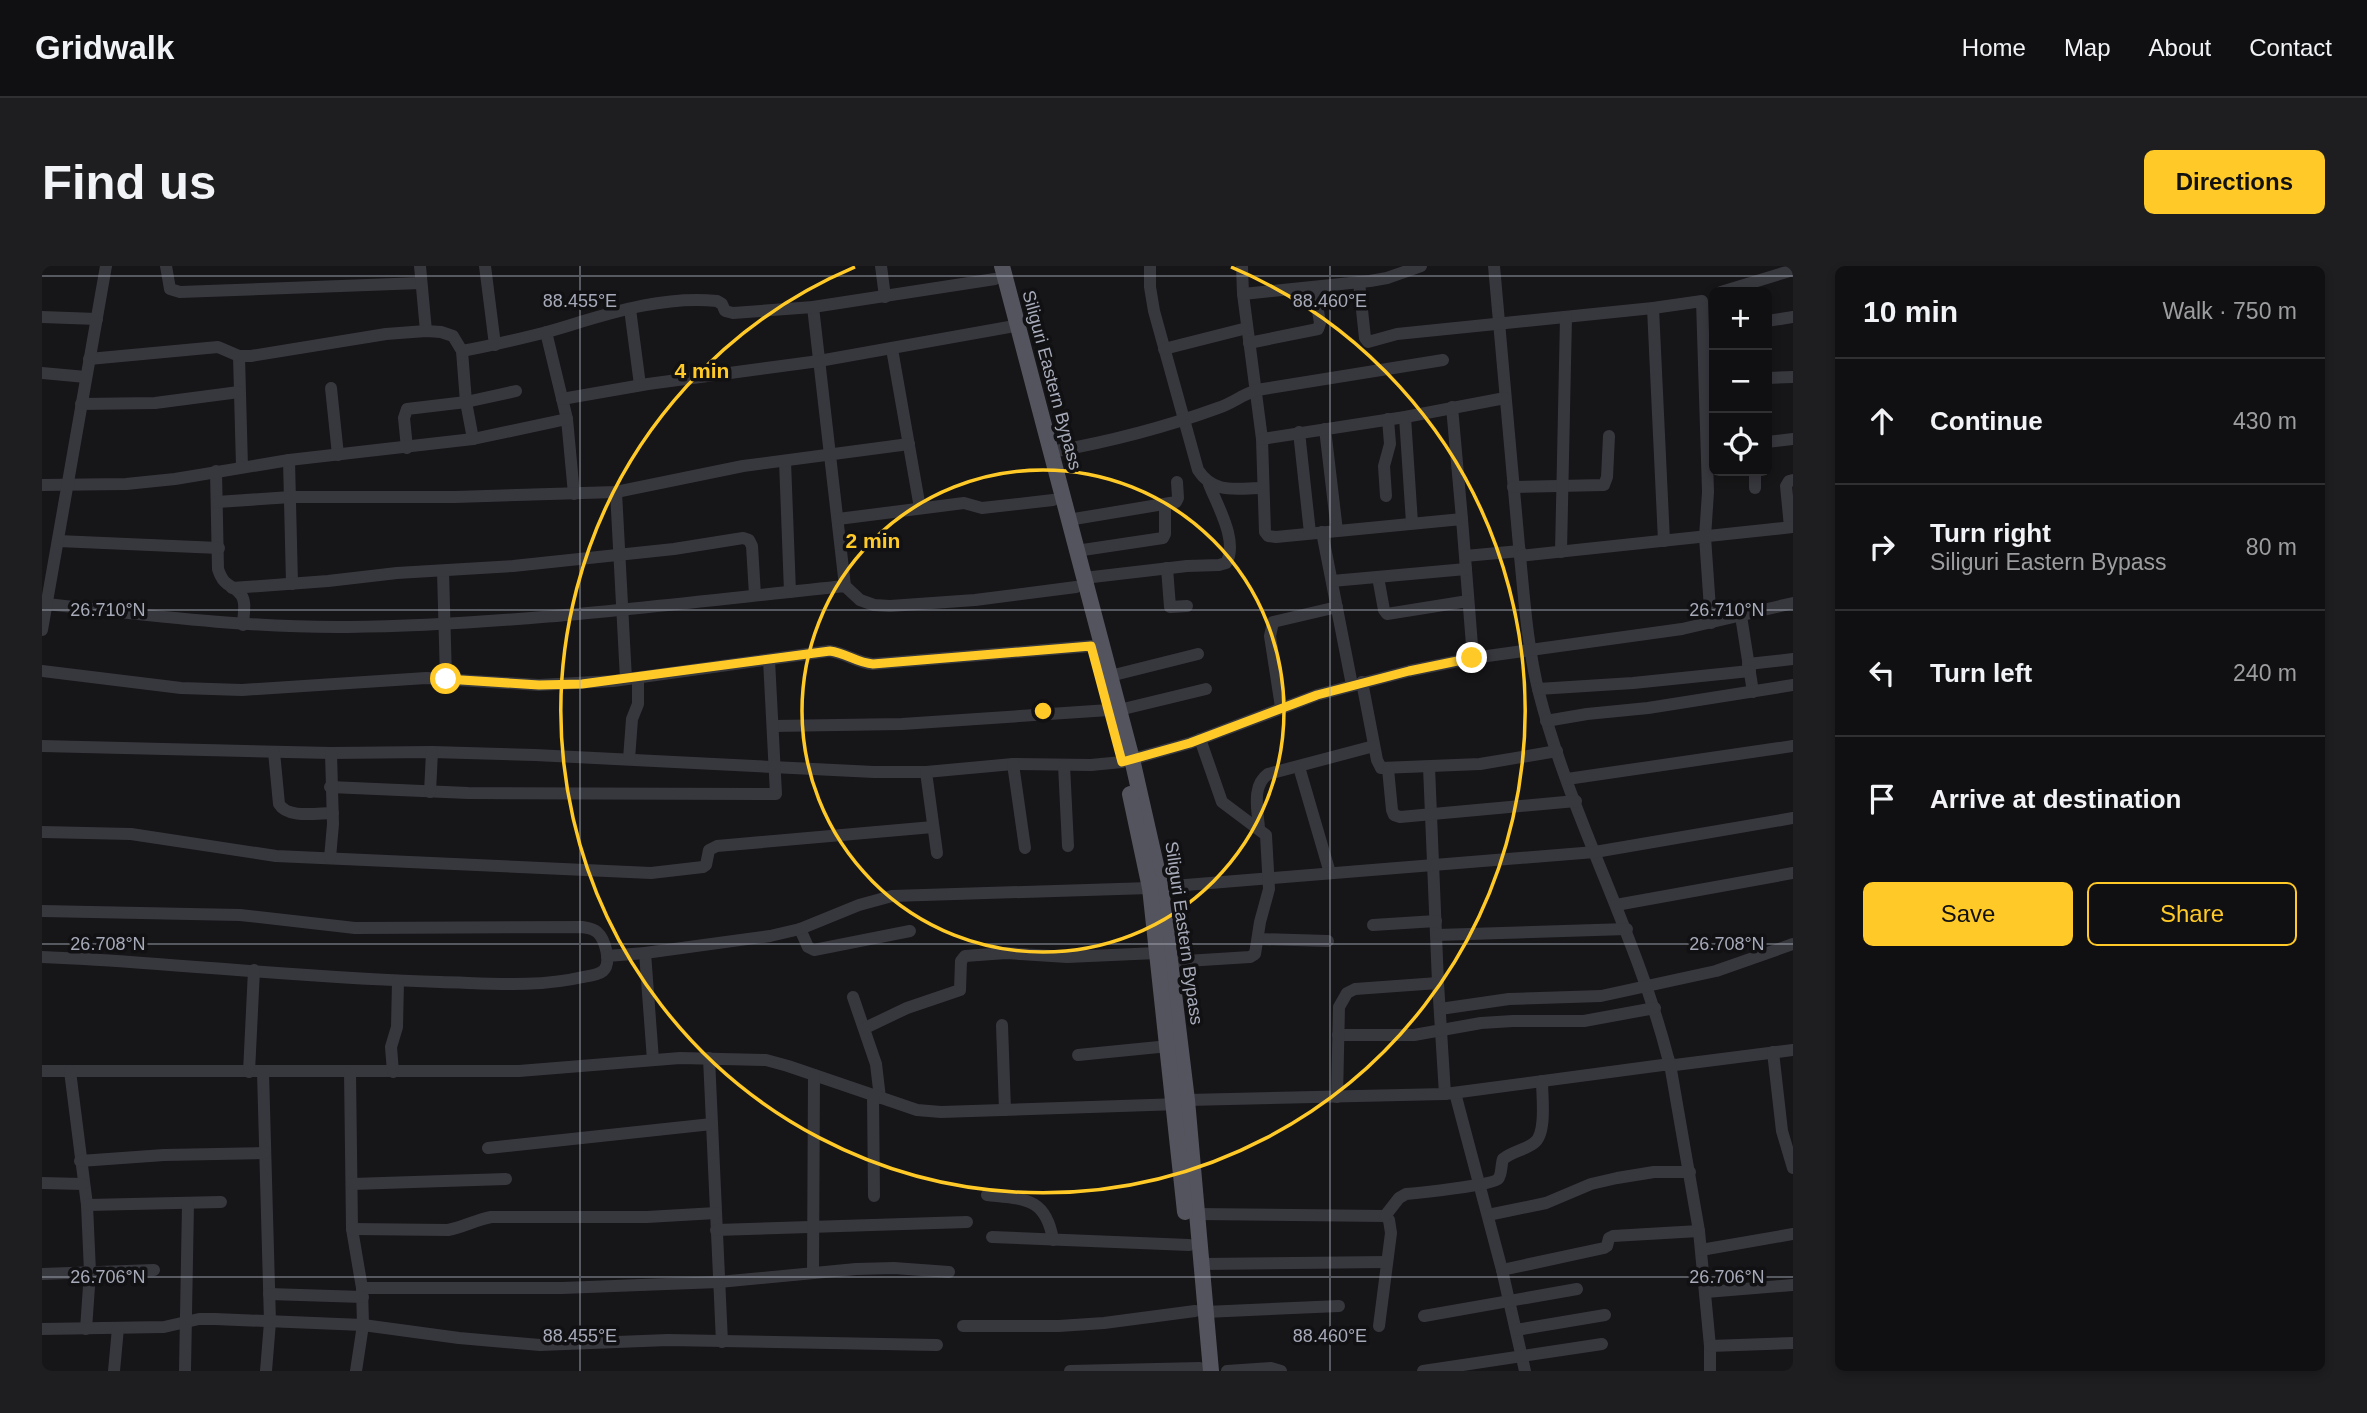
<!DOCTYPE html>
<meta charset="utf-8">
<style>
body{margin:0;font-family:Arial,sans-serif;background:#1e1e20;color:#f1f3f6}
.controls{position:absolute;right:21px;top:21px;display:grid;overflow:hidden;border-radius:10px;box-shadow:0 4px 10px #0003}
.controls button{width:63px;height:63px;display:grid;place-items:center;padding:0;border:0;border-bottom:2px solid #303032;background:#101012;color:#f1f3f6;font:35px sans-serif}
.stop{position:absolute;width:21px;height:21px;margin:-16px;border:5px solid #ffca28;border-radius:50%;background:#fff}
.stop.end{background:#ffca28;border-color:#fff;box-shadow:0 2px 7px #0008}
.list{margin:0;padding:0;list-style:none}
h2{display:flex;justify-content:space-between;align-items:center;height:91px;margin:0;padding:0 28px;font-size:30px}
h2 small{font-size:23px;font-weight:400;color:#9c9d9f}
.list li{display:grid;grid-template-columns:46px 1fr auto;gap:21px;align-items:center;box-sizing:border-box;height:126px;padding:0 28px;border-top:2px solid #303032}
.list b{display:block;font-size:26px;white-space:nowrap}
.list p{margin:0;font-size:23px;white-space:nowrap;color:#9c9d9f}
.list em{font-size:23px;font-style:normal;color:#9c9d9f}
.actions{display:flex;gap:14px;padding:21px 28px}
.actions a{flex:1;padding:16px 0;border:2px solid #ffca28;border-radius:10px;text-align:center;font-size:24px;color:#ffca28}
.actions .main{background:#ffca28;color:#111}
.icon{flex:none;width:38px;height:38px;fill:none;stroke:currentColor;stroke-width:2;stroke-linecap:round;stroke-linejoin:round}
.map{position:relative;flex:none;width:1751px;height:1105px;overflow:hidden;border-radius:10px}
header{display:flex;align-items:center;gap:42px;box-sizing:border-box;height:98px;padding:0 35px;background:#101012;border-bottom:2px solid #303032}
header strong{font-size:33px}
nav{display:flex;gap:38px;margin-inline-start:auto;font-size:24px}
.intro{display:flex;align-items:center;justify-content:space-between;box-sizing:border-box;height:168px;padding:0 42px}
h1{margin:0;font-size:49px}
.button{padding:18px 32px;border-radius:10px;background:#ffca28;color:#111;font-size:24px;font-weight:700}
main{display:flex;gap:42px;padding:0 42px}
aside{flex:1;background:#101012;border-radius:10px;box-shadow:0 4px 10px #0003}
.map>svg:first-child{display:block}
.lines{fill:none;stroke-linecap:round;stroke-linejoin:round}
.minor{stroke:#37373e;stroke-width:12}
.major{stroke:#53545d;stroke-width:16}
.route{stroke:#ffca28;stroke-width:9}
.ticks{fill:none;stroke:#a7abb9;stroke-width:2;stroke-opacity:0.45}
.ring{fill:none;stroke:#ffca28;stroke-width:3.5}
.labels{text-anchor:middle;stroke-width:7;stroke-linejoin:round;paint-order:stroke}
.street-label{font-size:18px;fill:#a7abb9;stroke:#111113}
.ticks-label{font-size:18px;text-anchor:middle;fill:#a7abb9;stroke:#111113;stroke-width:7;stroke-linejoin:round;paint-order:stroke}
.centre{fill:#ffca28;stroke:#111113;stroke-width:3.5}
.ring-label{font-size:21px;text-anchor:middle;font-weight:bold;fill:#ffca28;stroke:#111113;stroke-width:7;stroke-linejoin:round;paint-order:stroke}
</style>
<header>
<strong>Gridwalk</strong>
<nav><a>Home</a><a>Map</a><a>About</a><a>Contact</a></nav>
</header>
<div class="intro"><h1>Find us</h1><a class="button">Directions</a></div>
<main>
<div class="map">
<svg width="1751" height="1105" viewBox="0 0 1751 1105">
<rect width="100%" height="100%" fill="#161618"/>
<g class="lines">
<g class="minor">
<path d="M 124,0 L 128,23 L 138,26 L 379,17"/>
<path d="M 378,0 L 384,65"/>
<path d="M 443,0 L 453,79"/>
<path d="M 839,0 L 843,31"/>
<path d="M 1108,0 L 1108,21 L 1112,45 L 1156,204 C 1172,229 1195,222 1221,222"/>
<path d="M 1200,0 L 1201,28 L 1220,173 L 1223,266 L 1226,270 L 1234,271 L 1420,253 L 1431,392"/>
<path d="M 1452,0 C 1461,93 1468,187 1477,280 C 1482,329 1485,380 1497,427 C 1529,552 1594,667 1626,792 L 1628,798 L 1633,799 L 1751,784"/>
<path d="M 1317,16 L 1323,72 L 1326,76 L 1355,68 L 1611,42 L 1660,35 L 1666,226 L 1663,271 L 1669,357"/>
<path d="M 1679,26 L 1751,4"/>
<path d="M 1201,28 L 1328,15 L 1345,12 L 1379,0"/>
<path d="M 771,41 L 803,320"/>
<path d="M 1611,42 L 1622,275"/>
<path d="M 588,43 L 598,119"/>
<path d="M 0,51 L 55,53"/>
<path d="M 1725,55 L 1751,51"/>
<path d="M 504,66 L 525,153 L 532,228"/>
<path d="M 1207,77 L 1276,63 L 1278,57 L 1272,21"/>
<path d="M 850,83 L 878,242"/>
<path d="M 1122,83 L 1205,62"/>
<path d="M 420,85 L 424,136 L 431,173"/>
<path d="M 197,90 L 200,201"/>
<path d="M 47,93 L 176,81 L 197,90 L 209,90 L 344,68 L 384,65 L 399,66 L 411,70 L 420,85 C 449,80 477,73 505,66 C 560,50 617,29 675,35 L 680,38 L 683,45 L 691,47 L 771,41 L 953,13"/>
<path d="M 0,107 L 44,111"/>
<path d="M 1725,112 L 1751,111"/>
<path d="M 289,122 L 296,189"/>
<path d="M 520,133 L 606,118 L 777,95 L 967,61"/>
<path d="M 39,138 L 113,137 L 197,126"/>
<path d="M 1410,141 L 1420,253"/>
<path d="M 1363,151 L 1370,257"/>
<path d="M 1283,163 L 1295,265"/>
<path d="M 1257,166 L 1268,267"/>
<path d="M 1220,173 L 1363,151 L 1463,132"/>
<path d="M 1725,176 L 1751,173"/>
<path d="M 365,182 L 362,152 L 365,143 L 424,136 L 474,125"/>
<path d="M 1009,186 C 1066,176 1121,162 1176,142 C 1191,137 1199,129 1215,124 L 1401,94"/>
<path d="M 247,194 L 250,318"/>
<path d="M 743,195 L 748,326"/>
<path d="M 174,205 L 176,303 C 183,324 191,317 199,329 C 205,336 201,350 201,359"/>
<path d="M 1713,205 L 1713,222"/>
<path d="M 0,219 L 84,218 L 133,213 L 247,194 L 431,173 L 525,153"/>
<path d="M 1471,221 L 1562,219 L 1565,211 L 1567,170"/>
<path d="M 574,226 L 584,413"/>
<path d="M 1344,230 L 1342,200 L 1348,178 L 1346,153"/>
<path d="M 175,236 L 249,231 L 413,231 L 574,226 L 701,200 L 867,178"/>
<path d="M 796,253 L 922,237 L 940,242 L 1011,234"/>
<path d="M 1026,254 L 1134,236 L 1136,232 L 1135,216"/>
<path d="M 1748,261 L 1744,220 L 1747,215 L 1751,214"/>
<path d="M 1280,266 L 1310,419"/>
<path d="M 16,275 L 177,282"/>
<path d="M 1034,285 L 1121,272 L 1123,268 L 1123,239"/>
<path d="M 1519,286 L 1524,51"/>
<path d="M 1423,290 L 1478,285"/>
<path d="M 1478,290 L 1751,261"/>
<path d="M 1125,302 L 1128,341 L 1145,340"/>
<path d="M 401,305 L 404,413"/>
<path d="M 1336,311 L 1342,344 L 1345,348 L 1426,335"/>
<path d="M 1042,312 L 1145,300 L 1177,299 L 1184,297 C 1197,276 1175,239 1167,218"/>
<path d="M 1290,315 L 1424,303"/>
<path d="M 190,322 L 286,315 L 355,307 L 471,300 L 632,283 L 701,272 L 707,274 L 710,280 L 713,329"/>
<path d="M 4,338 C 105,349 205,362 306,361 C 472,359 638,337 803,320 L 818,334 L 832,339 L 848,340 L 933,334 L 1034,321"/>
<path d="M 1699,350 L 1711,426"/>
<path d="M 0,364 L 64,0"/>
<path d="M 1706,398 L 1751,393"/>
<path d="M 0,405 L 139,422 L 200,424 L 384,412 L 497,419 L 571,415 L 787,385 C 804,387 815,397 831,398 L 1049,380"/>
<path d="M 1068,410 L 1156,388"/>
<path d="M 1320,416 L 1335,494 L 1339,502 L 1438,498 L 1515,485"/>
<path d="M 1496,423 L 1591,417 L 1708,405"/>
<path d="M 1239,441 L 1228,370 L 1231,356 L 1295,341"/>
<path d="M 1077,444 L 1164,423"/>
<path d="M 1504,455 L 1545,448 L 1606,442 L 1751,419"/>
<path d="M 731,460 L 860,458 L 1067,444"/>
<path d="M 0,480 L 289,487 L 390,486 L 493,489 L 832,506 L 884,506 L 971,498 L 1049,499 L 1080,496 L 1148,477 L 1275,429 L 1367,405 L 1431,392 L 1640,363 L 1751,337"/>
<path d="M 232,486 L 237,538 C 246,553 275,547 291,547"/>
<path d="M 587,493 L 590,453 L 596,438 L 596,412"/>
<path d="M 971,498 L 983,582"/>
<path d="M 1022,499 L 1026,580"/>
<path d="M 1257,501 L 1288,607"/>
<path d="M 1387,501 L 1396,717 L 1403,828"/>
<path d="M 1346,503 L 1350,544 L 1352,549 L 1358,551 L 1534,535"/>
<path d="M 884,506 L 895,587"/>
<path d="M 1525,513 L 1751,480"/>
<path d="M 288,521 L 426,527 L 734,528 L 727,394"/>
<path d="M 388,526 L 390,486"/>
<path d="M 1217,563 C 1216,545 1209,520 1226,508 L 1332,480"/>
<path d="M 0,566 L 89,568 L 234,590 L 609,607 L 661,601 L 664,599 L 667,584 L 675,580 L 891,561"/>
<path d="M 288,592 L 291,558 L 289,487"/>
<path d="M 1119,621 L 1553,586 L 1751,552"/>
<path d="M 1574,639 L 1751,607"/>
<path d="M 0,645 L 198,649 L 313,662 L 540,661 C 545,662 550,662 555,666 C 563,673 570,697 561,705 C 556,709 547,710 541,711 C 494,722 445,717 398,716 C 279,713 161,700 42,693 L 0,691"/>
<path d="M 1331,659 L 1394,655"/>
<path d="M 758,663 L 766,681 L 772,684 L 868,665"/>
<path d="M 1395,669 L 1585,663"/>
<path d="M 1216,673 L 1286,675"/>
<path d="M 603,687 L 611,794"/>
<path d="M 565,690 L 603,687 L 728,670 L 758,663 L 817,639 L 850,630 L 1108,622"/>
<path d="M 1128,696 L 1208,691 L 1213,688 L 1218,656 L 1227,623 L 1224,569 L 1180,536 L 1158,473"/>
<path d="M 811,731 L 834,798 L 838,832"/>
<path d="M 1398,743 L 1467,733 L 1559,730 L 1674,705 L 1751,678"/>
<path d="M 960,759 L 963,844"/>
<path d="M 823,762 L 865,742 L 918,724 L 919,695 L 923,690 L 964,687 L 1025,691 L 1115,687"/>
<path d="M 1296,769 L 1372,769 L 1439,757 L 1471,755 L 1542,755 L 1613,742"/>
<path d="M 1731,786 L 1740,865 L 1751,902"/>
<path d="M 1036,789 L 1127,780"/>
<path d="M 667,792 L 680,1076"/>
<path d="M 0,805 L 477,805 L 638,792 L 724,794 L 746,800 L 875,844 L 899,846 L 1138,838"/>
<path d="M 28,805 L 45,939 L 48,1006 L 44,1063"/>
<path d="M 207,806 L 212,704"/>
<path d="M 221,806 L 228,1056 L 224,1105"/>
<path d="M 308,806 L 310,963 L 320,1022 L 321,1059 L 314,1105"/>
<path d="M 351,806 L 349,781 L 355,761 L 356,715"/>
<path d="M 1413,827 L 1460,1004 L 1483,1105"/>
<path d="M 831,829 L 832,930"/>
<path d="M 1295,831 L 1297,741 L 1305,727 L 1313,723 L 1396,717"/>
<path d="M 1145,834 L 1403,828 L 1628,798 L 1657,965 L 1668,1080 L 1668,1105"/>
<path d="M 446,882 L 670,858"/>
<path d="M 38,895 L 122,889 L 223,887"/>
<path d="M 0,917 L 41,918"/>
<path d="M 310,918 L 464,913"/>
<path d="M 945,929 C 982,933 1004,931 1011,974"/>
<path d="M 45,939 L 179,936"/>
<path d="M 1154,948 L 1343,950 L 1347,954 L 1349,967 L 1337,1060"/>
<path d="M 1446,949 L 1504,937 L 1549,918 L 1575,912 L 1612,906 L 1648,906"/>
<path d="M 1343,950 L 1357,932 L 1364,928 C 1377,927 1450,919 1456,913 C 1460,909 1459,898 1461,893 C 1471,885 1483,884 1492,877 C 1505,868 1500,830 1500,815"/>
<path d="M 310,963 L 406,964 C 422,961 433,954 449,951 L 605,951 L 674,947"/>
<path d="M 674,964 L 925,956"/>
<path d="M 950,971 L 1147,979"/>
<path d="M 1659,984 L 1751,968"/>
<path d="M 1159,998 L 1345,996"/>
<path d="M 1460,1004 L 1562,982 L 1565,980 L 1567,972 L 1571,970 L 1657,965"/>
<path d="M 771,1007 L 772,809"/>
<path d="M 0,1008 L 112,1004"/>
<path d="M 320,1022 L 520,1022 L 677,1016 L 814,1003 L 852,1002 L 907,1006"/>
<path d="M 1664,1026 L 1751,1019"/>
<path d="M 227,1028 L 321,1031"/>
<path d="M 1163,1046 L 1297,1040"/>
<path d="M 1382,1050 L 1535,1023"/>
<path d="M 921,1060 L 1017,1060 L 1062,1057 L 1153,1045"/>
<path d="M 0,1063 L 122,1061 L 157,1053 L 173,1053 L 321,1059 L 417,1072 L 498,1079 L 626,1074 L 895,1079"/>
<path d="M 1474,1064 L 1563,1049"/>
<path d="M 1668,1080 L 1751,1077"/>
<path d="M 72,1105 L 76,1062"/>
<path d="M 143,1105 L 146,937"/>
<path d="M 1028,1105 L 1158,1102"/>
<path d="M 1185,1105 L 1229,1102 L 1239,1105"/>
<path d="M 1381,1105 L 1560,1078"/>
</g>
<g class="major">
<path d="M 960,0 L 1090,493 L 1119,621 L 1145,834 L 1169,1105"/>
<path d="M 1088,528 L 1108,622 L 1143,946"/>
</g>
</g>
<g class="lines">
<path class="route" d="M 404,413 L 497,419 L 540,418 L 788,385 C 804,387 815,397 831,398 L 1049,380 L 1080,496 L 1148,477 L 1275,429 L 1367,405 L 1430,392"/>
</g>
<path class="ticks" d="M 538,0 L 538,1105M 1288,0 L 1288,1105M 0,10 L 1751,10M 0,344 L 1751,344M 0,678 L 1751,678M 0,1011 L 1751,1011"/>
<g class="ring">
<circle cx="1001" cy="445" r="241"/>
<path d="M1189 1A482 482 0 1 1 813 1"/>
</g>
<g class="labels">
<g class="street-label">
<text transform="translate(1010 114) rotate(75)" y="6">Siliguri Eastern Bypass</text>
<text transform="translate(1142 667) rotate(82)" y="6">Siliguri Eastern Bypass</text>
</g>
</g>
<g class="ticks-label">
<text x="538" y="41">88.455°E</text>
<text x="1288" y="41">88.460°E</text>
<text x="66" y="350">26.710°N</text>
<text x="1685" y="350">26.710°N</text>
<text x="66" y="684">26.708°N</text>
<text x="1685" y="684">26.708°N</text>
<text x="66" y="1017">26.706°N</text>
<text x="1685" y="1017">26.706°N</text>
<text x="538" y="1076">88.455°E</text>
<text x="1288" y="1076">88.460°E</text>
</g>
<circle cx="1001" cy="445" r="10" class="centre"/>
<g class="ring-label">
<text x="660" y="112">4 min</text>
<text x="831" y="282">2 min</text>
</g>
</svg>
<div class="controls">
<button>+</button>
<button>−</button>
<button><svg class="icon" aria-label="locate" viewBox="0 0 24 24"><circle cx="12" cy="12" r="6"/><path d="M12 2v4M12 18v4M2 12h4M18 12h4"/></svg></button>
</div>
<div class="stop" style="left:404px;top:413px"></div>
<div class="stop end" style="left:1430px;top:392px"></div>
</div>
<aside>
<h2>10 min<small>Walk · 750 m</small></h2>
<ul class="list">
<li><svg class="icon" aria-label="ahead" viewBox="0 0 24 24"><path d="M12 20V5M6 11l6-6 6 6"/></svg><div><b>Continue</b></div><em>430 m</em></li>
<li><svg class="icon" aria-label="right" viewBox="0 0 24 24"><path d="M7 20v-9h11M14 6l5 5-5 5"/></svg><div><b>Turn right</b><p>Siliguri Eastern Bypass</p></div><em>80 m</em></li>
<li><svg class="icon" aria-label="left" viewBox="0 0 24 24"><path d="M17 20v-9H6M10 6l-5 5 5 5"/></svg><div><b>Turn left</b></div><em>240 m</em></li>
<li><svg class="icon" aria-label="arrive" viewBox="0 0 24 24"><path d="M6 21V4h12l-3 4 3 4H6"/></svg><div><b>Arrive at destination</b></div></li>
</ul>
<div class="actions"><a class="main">Save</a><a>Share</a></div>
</aside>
</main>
